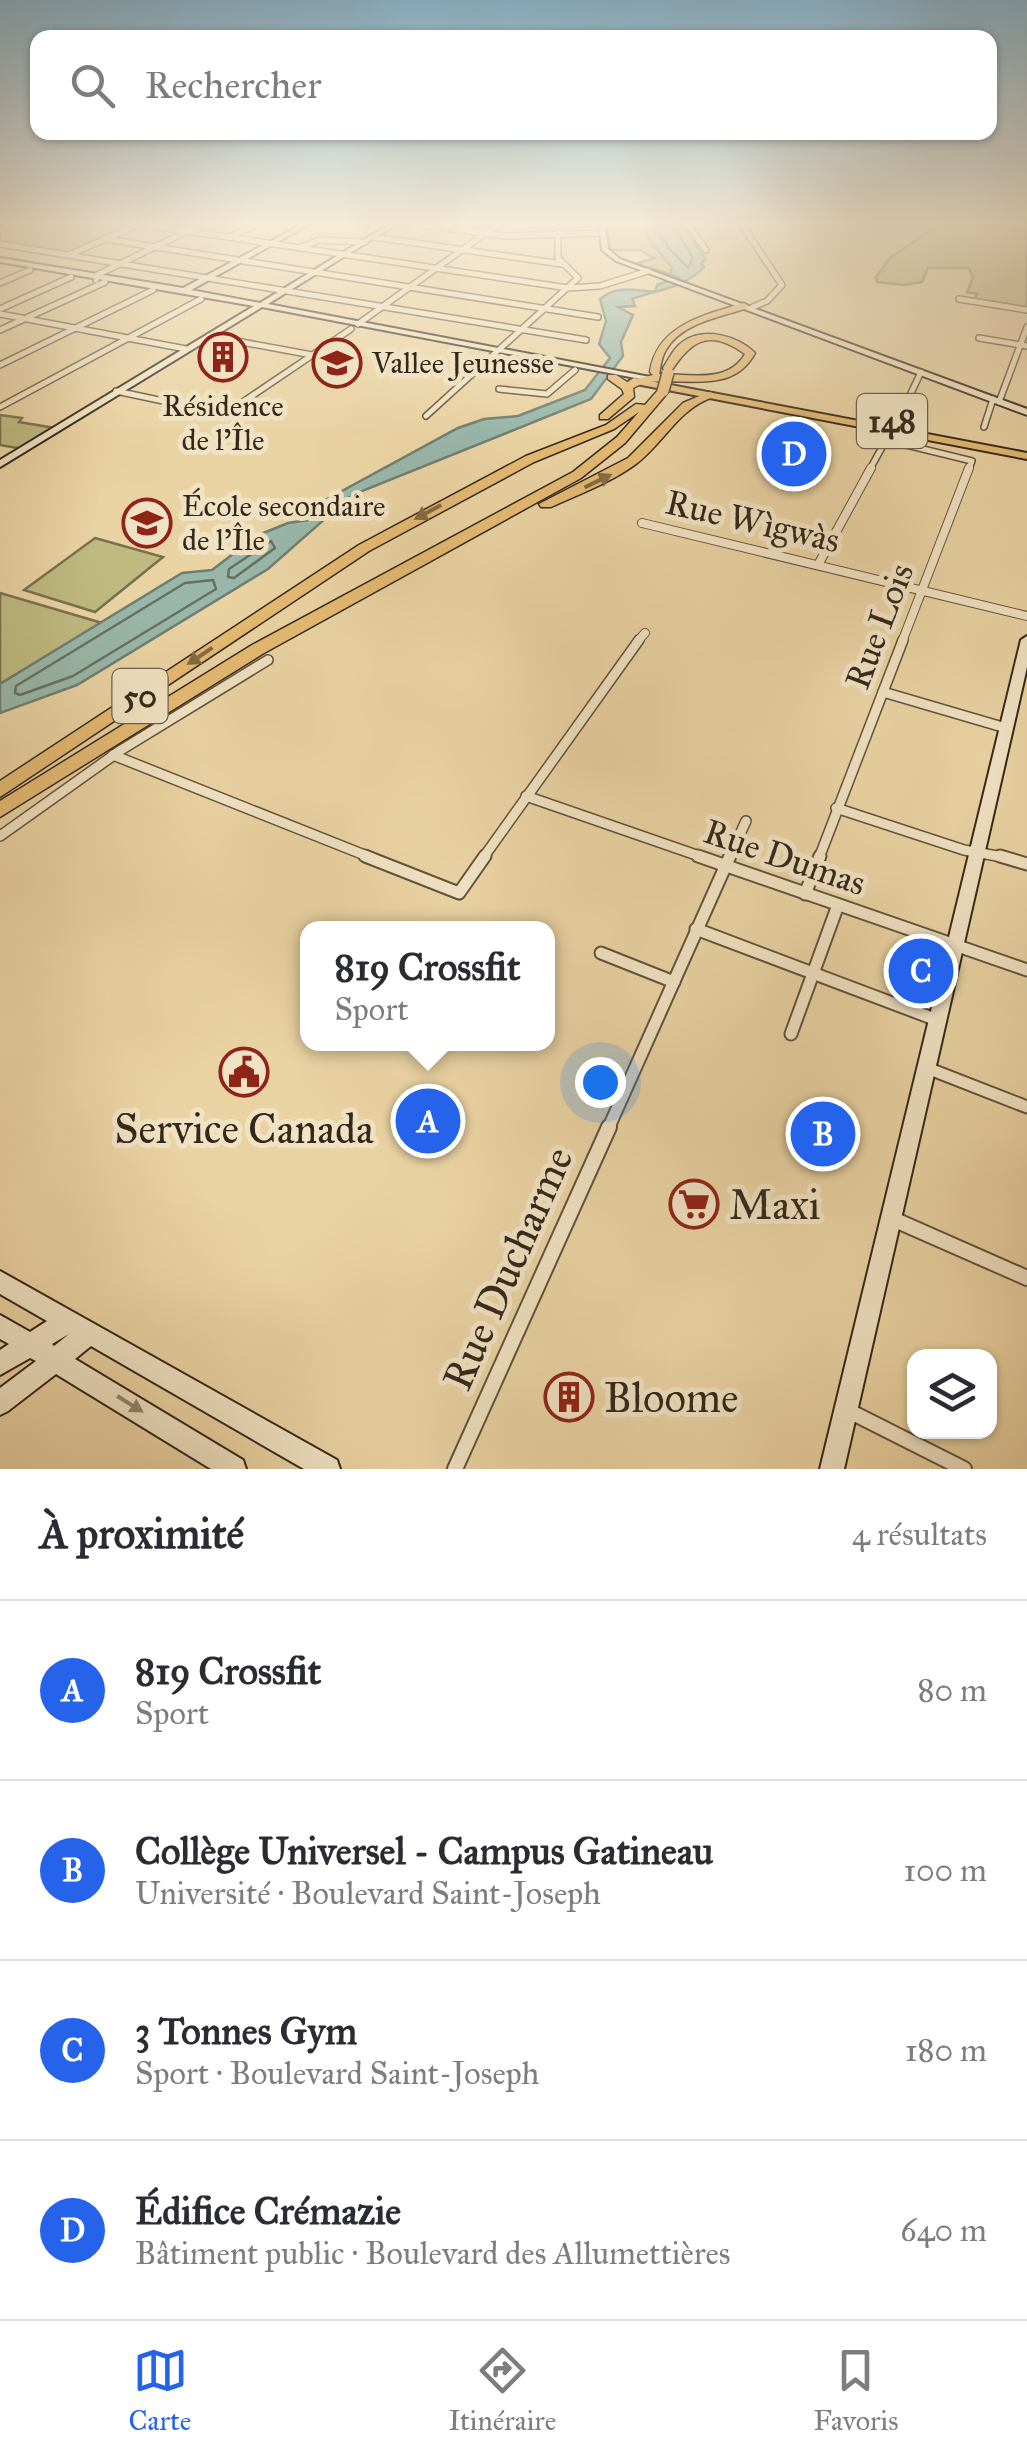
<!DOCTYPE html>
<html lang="fr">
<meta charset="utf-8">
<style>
body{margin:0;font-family:"IM FELL Great Primer",serif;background:#f2f2f3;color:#2b2b33}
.controls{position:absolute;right:30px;bottom:30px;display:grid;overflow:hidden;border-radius:20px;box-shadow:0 2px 8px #0004}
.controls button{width:90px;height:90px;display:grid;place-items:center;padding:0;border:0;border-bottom:2px solid #e1e1e2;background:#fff;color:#2b2b33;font:50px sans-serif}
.you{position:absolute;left:600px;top:1082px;width:35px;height:35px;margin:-25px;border:8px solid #fff;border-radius:50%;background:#1a73e8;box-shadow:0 0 0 15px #1a73e833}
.badge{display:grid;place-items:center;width:65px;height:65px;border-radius:50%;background:#2563eb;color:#fff;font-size:32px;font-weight:700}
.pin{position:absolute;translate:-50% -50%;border:5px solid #fff;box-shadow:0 2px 10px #0006}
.popup{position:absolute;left:300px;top:921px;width:255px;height:130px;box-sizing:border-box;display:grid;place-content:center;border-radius:20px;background:#fff;filter:drop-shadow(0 2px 8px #0005);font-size:32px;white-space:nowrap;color:#7c7c81}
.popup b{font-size:38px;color:#2b2b33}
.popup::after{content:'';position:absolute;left:50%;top:100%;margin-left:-20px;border:20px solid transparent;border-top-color:#fff}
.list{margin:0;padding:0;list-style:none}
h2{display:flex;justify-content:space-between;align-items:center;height:130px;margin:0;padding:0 40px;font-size:42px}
h2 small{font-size:32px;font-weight:400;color:#7c7c81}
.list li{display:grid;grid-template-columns:65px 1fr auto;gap:30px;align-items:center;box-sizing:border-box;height:180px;padding:0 40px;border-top:2px solid #e1e1e2}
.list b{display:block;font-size:38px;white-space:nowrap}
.list p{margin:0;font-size:32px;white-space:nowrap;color:#7c7c81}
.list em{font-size:32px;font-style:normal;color:#7c7c81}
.icon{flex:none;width:55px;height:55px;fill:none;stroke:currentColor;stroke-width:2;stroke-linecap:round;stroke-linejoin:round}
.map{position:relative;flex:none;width:1027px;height:1469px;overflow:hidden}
.search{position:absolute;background:#fff;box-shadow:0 2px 8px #0004;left:30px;right:30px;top:30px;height:110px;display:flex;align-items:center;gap:25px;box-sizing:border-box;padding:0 35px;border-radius:20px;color:#7c7c81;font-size:38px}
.sheet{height:850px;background:#fff}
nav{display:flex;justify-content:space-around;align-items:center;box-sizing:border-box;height:140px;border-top:2px solid #e1e1e2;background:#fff;font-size:28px;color:#7c7c81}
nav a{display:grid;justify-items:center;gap:5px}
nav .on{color:#2563eb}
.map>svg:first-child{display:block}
.green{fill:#beba80;stroke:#79714d;stroke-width:2.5}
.water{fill:#98b7aa;stroke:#707e70;stroke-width:2.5}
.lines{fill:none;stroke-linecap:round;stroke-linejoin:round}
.shore{stroke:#667062;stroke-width:2.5}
.minor-far4-casing{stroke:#62533c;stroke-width:8}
.minor-far3-casing{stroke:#62533c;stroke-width:10}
.minor-far2-casing{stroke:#62533c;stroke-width:12}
.minor-far1-casing{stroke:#62533c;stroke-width:15}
.minor-casing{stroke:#62533c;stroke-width:18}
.secondary-casing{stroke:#34281a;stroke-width:4}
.primary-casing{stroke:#34281a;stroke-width:4}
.motorway-casing{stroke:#34281a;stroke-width:3}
.minor-far4{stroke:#f1e2c3;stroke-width:5}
.minor-far3{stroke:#f1e2c3;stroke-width:8}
.minor-far2{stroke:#f1e2c3;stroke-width:9}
.minor-far1{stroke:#f1e2c3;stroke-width:11}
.minor{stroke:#f1e2c3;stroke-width:14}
.secondary{fill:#f1e2c3;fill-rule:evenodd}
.primary{fill:#e5ba72;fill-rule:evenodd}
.motorway{fill:#e5ba72;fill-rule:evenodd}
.motorway-bridge-casing{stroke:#34281a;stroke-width:14;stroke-linecap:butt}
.motorway-bridge{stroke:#e5ba72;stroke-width:11}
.oneway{fill:#846a42}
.oneway2{fill:#92856e}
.labels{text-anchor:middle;stroke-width:10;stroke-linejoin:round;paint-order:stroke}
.far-poi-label{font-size:30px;fill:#34281a;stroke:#f1e2c3;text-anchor:start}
.shield{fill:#f1e2c3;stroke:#6d604d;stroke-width:2.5}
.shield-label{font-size:32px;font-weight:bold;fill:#34281a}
.street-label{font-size:35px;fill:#34281a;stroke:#f1e2c3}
.near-poi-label{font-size:42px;fill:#34281a;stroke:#f1e2c3;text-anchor:start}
.near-street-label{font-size:42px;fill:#34281a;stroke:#f1e2c3}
</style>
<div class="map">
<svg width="1027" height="1469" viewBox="0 0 1027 1469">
<rect width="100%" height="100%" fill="#ead3a3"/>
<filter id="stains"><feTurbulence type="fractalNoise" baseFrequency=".002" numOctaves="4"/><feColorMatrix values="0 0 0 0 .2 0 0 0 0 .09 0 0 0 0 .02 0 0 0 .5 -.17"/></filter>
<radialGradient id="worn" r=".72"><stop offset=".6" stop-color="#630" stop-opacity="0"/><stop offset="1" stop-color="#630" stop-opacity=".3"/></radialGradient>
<g class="green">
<path d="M 13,225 L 137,225 L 69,255 L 0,244 L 0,229 Z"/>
<path d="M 606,225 L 645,225 L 648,238 L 680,277 L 636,264 L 654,258 L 640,250 L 611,250 Z"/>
<path d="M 939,225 L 1027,225 L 1027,310 L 974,301 L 977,294 L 967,292 L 973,278 L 969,268 L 928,268 L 922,282 L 905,285 L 877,282 L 876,277 L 891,257 Z"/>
<path d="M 0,415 L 22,418 L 19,422 L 55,428 L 23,449 L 0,445 Z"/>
<path d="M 95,538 L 163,557 L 95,612 L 24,590 Z"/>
<path d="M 0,593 L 102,623 L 0,684 Z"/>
</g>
<path class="water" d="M 645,225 L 682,225 L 706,260 L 701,263 L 704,267 C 683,289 659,289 632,299 L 635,306 L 618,307 L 633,315 L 621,342 L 623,356 L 591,399 L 352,495 L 268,569 L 77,685 L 0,713 L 0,684 L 182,573 L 212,570 L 246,544 L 254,543 L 256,536 L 288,523 L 308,520 L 320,503 L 458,428 L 484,419 L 518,416 L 585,390 L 610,358 L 599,344 L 606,321 L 600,299 C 616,285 636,290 655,292 L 657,285 L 678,277 L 670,274 L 672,267 L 648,239 Z"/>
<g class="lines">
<g class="shore">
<path d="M 655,225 L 668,247 L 688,268 L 693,258 L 674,225"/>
<path d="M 271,541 L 275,548 L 234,578 L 228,577 L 229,569 Z"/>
<path d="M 213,580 L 216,589 L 73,676 L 20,695 L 15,693 L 16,686 L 185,583 Z"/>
</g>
<g class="minor-far4-casing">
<g id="minor-far4">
<path d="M 147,225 L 568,288 L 600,286 L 648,271"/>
<path d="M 426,225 L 504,236 L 603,233"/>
<path d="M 688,225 L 706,250"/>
<path d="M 742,225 L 782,285 L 767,301 L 751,308"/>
<path d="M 0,229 L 13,225"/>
<path d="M 232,236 L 255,225"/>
<path d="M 373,237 L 562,264"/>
<path d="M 105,239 L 598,317"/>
<path d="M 0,244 L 586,340"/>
<path d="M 299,248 L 319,240 L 365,242"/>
<path d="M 71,254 L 137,225"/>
<path d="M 96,280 L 97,275 L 200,225"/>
<path d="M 0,283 L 30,270"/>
<path d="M 959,299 L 1027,310"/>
<path d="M 0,309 L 71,277"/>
<path d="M 0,314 L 186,349"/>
<path d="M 358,324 L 497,225"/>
<path d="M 0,330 L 105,282"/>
<path d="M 209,336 L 312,355"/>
<path d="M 979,338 L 1027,346"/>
<path d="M 0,365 L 153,290"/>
<path d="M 499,389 L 547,394 L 575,370"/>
<path d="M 116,391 L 225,414 L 351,329"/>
<path d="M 999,402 L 1027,327"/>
<path d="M 0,407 L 201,299"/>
<path d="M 903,410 L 921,372"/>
<path d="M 426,416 L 578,278 L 558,258 L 558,232"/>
<path d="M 984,427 L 993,399"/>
<path d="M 869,471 L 886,440 L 972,461 L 968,471"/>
</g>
</g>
<g class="minor-far3-casing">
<g id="minor-far3">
<path d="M 642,523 L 1027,616"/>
<path d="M 818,565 L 871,468"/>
<path d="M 637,642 L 645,633"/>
<path d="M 902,642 L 969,468"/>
</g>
</g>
<g class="minor-far2-casing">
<g id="minor-far2">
<path d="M 883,692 L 1006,728"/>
<path d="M 113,755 L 372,858"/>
<path d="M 526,796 L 705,858"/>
<path d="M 836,808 L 964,850 L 1008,858"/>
<path d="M 0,836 L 121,750 L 268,660"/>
<path d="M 483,858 L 639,640"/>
<path d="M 729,858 L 746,821"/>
<path d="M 819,858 L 903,640"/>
</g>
</g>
<g class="minor-far1-casing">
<g id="minor-far1">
<path d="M 365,856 L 459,893 L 485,856"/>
<path d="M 698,856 L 1027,970"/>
<path d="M 1000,856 L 1027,864"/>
<path d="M 805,894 L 820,856"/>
<path d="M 696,929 L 937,1020"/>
<path d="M 601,953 L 674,982"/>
<path d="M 791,1034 L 838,905"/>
<path d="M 927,1068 L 1027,1107"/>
<path d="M 608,1129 L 730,856"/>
</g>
</g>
<g class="minor-casing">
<g id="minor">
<path d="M 893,1219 L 1027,1278"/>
<path d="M 849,1411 L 964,1469"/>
<path d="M 455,1469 L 609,1127"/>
</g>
</g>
<g class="secondary-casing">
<g id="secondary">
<path d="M 301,225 L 308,225 L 191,290 L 260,303 L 388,225 L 395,225 L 268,304 L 650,377 L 646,380 L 262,307 L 0,467 L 0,460 L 254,306 L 0,262 L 0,258 L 183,288 Z"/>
<path d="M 599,225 L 605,225 L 608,249 L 620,259 L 1027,409 L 1027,415 L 616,261 L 602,250 Z"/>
<path d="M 1027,636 L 1027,667 L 844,1469 L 820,1469 L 1021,640 Z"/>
<path d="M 0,1271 L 337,1460 L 340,1469 L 304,1469 L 91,1346 L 75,1359 L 243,1460 L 246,1469 L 211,1469 L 56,1374 L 8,1411 L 0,1415 L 0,1388 L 36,1361 L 30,1358 L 0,1375 L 0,1350 L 9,1344 L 0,1339 L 0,1315 L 30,1332 L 47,1321 L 0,1294 ZM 69,1334 L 54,1346 L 52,1344 Z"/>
</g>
</g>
<g class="primary-casing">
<path id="primary" d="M 634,378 L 1027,453 L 1027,459 L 631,383 L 629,381 Z"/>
</g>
<g class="motorway-casing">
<g id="motorway">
<path d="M 744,303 L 749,306 L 747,308 C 721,317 681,323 666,350 C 661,358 661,366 659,374 C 689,374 728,384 745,354 C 711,329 692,339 672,370 L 664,370 L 663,368 C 669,359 674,347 684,341 C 705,327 738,336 755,353 C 732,396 684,376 643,383 L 633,388 L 634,397 L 608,419 L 600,419 L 600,415 L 624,394 L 622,389 L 608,379 L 608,375 L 616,375 L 627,382 L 653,375 L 650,372 C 657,325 704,315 744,303 Z"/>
<path d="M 659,389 L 669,391 L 625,443 L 581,478 L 264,653 L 0,817 L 0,801 L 252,645 L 573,472 L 617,437 L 639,412 L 614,429 L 534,462 L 369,551 L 0,797 L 0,781 L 359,545 L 526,456 L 606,425 L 636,404 L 645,405 Z"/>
<path d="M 709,392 L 713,393 L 713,397 C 678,409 664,443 636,464 C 610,483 579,494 551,507 L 541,507 L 539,504 L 628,458 L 683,403 Z"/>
</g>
</g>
<use href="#minor-far4" class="minor-far4"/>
<use href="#minor-far3" class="minor-far3"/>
<use href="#minor-far2" class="minor-far2"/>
<use href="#minor-far1" class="minor-far1"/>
<use href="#minor" class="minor"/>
<use href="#secondary" class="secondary"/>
<use href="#primary" class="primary"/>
<use href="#motorway" class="motorway"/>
<g class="motorway-bridge-casing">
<path id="motorway-bridge" d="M 663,391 L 668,373"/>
</g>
<use href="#motorway-bridge" class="motorway-bridge"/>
</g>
<defs><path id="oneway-solid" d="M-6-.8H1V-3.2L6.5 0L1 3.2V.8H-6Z" transform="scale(2.5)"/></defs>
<g class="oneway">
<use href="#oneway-solid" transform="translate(598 481) rotate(-26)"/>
<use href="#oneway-solid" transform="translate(428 512) rotate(152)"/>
<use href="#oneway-solid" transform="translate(200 656) rotate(146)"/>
</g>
<use class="oneway2" href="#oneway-solid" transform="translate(130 1404) rotate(32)"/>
<linearGradient id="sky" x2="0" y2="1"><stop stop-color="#88b5cf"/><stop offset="0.52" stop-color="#f6ebd6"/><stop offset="1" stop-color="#f6ebd6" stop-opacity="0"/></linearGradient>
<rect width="1027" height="430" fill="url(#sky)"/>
<defs>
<g id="building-ring" transform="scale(2.5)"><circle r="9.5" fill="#f1e2c3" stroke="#8f2418" stroke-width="1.5"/><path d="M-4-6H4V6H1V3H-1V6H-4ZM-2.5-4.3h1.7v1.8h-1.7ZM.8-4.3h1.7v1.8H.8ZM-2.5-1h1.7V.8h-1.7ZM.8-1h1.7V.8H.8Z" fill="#8f2418"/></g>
<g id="school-ring" transform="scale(2.5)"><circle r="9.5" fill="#f1e2c3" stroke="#8f2418" stroke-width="1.5"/><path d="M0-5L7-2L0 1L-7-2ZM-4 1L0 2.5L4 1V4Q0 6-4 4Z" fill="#8f2418"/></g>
<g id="civic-ring" transform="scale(2.5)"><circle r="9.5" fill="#f1e2c3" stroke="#8f2418" stroke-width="1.5"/><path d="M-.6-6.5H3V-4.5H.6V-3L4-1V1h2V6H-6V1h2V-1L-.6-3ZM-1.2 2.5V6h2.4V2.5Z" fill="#8f2418"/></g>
<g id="supermarket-ring" transform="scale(2.5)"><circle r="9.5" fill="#f1e2c3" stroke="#8f2418" stroke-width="1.5"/><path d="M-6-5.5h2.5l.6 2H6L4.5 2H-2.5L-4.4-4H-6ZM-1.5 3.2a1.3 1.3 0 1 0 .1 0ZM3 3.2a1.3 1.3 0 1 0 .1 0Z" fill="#8f2418"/></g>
</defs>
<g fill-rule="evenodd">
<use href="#building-ring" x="223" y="357"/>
<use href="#school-ring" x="337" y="363"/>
<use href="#school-ring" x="147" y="523"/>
<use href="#civic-ring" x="244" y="1072"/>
<use href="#supermarket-ring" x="694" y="1204"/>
<use href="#building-ring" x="569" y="1397"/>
</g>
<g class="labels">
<g class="far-poi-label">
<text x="372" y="373">Vallee Jeunesse</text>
<text x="223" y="416" text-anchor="middle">Résidence<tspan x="223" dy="34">de l'Île</tspan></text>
<text x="182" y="516">École secondaire<tspan x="182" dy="34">de l'Île</tspan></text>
</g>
<g class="shield">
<rect x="857" y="394" width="70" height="54" rx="8"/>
<rect x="112.5" y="669" width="55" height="54" rx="8"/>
</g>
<g class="shield-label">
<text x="892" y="432">148</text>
<text x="140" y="707">50</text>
</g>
<g class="street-label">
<text transform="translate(753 521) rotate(13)" y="12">Rue Wìgwàs</text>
<text transform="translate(879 626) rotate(-69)" y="12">Rue Lois</text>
<text transform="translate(785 857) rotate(19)" y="12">Rue Dumas</text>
</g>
<g class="near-poi-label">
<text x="244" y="1143" text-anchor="middle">Service Canada</text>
<text x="729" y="1219">Maxi</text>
<text x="604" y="1412">Bloome</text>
</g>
<g class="near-street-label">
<text transform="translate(507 1268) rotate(-66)" y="15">Rue Ducharme</text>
</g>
</g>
<rect width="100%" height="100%" filter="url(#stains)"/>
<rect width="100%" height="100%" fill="url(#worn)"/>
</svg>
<div class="controls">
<button><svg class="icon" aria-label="layers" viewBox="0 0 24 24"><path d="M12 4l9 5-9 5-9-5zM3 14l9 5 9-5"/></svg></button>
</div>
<div class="you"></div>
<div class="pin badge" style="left:428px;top:1121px">A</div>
<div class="popup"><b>819 Crossfit</b>Sport</div>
<div class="pin badge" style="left:823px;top:1134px">B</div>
<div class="pin badge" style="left:921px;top:971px">C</div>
<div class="pin badge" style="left:794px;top:454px">D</div>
<div class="search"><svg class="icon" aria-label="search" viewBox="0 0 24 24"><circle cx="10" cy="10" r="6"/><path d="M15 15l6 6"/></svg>Rechercher</div>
</div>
<section class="sheet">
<h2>À proximité<small>4 résultats</small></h2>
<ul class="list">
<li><span class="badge">A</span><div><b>819 Crossfit</b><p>Sport</p></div><em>80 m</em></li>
<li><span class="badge">B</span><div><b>Collège Universel - Campus Gatineau</b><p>Université · Boulevard Saint-Joseph</p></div><em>100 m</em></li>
<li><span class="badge">C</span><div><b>3 Tonnes Gym</b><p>Sport · Boulevard Saint-Joseph</p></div><em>180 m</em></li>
<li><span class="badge">D</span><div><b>Édifice Crémazie</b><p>Bâtiment public · Boulevard des Allumettières</p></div><em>640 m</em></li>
</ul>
</section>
<nav>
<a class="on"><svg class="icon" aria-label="map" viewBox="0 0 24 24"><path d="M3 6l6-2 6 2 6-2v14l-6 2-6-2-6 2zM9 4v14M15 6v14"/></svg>Carte</a>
<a><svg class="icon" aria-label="directions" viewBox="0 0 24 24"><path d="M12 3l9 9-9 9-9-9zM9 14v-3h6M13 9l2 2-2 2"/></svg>Itinéraire</a>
<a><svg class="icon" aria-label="saved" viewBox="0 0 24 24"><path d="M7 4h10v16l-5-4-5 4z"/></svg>Favoris</a>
</nav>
